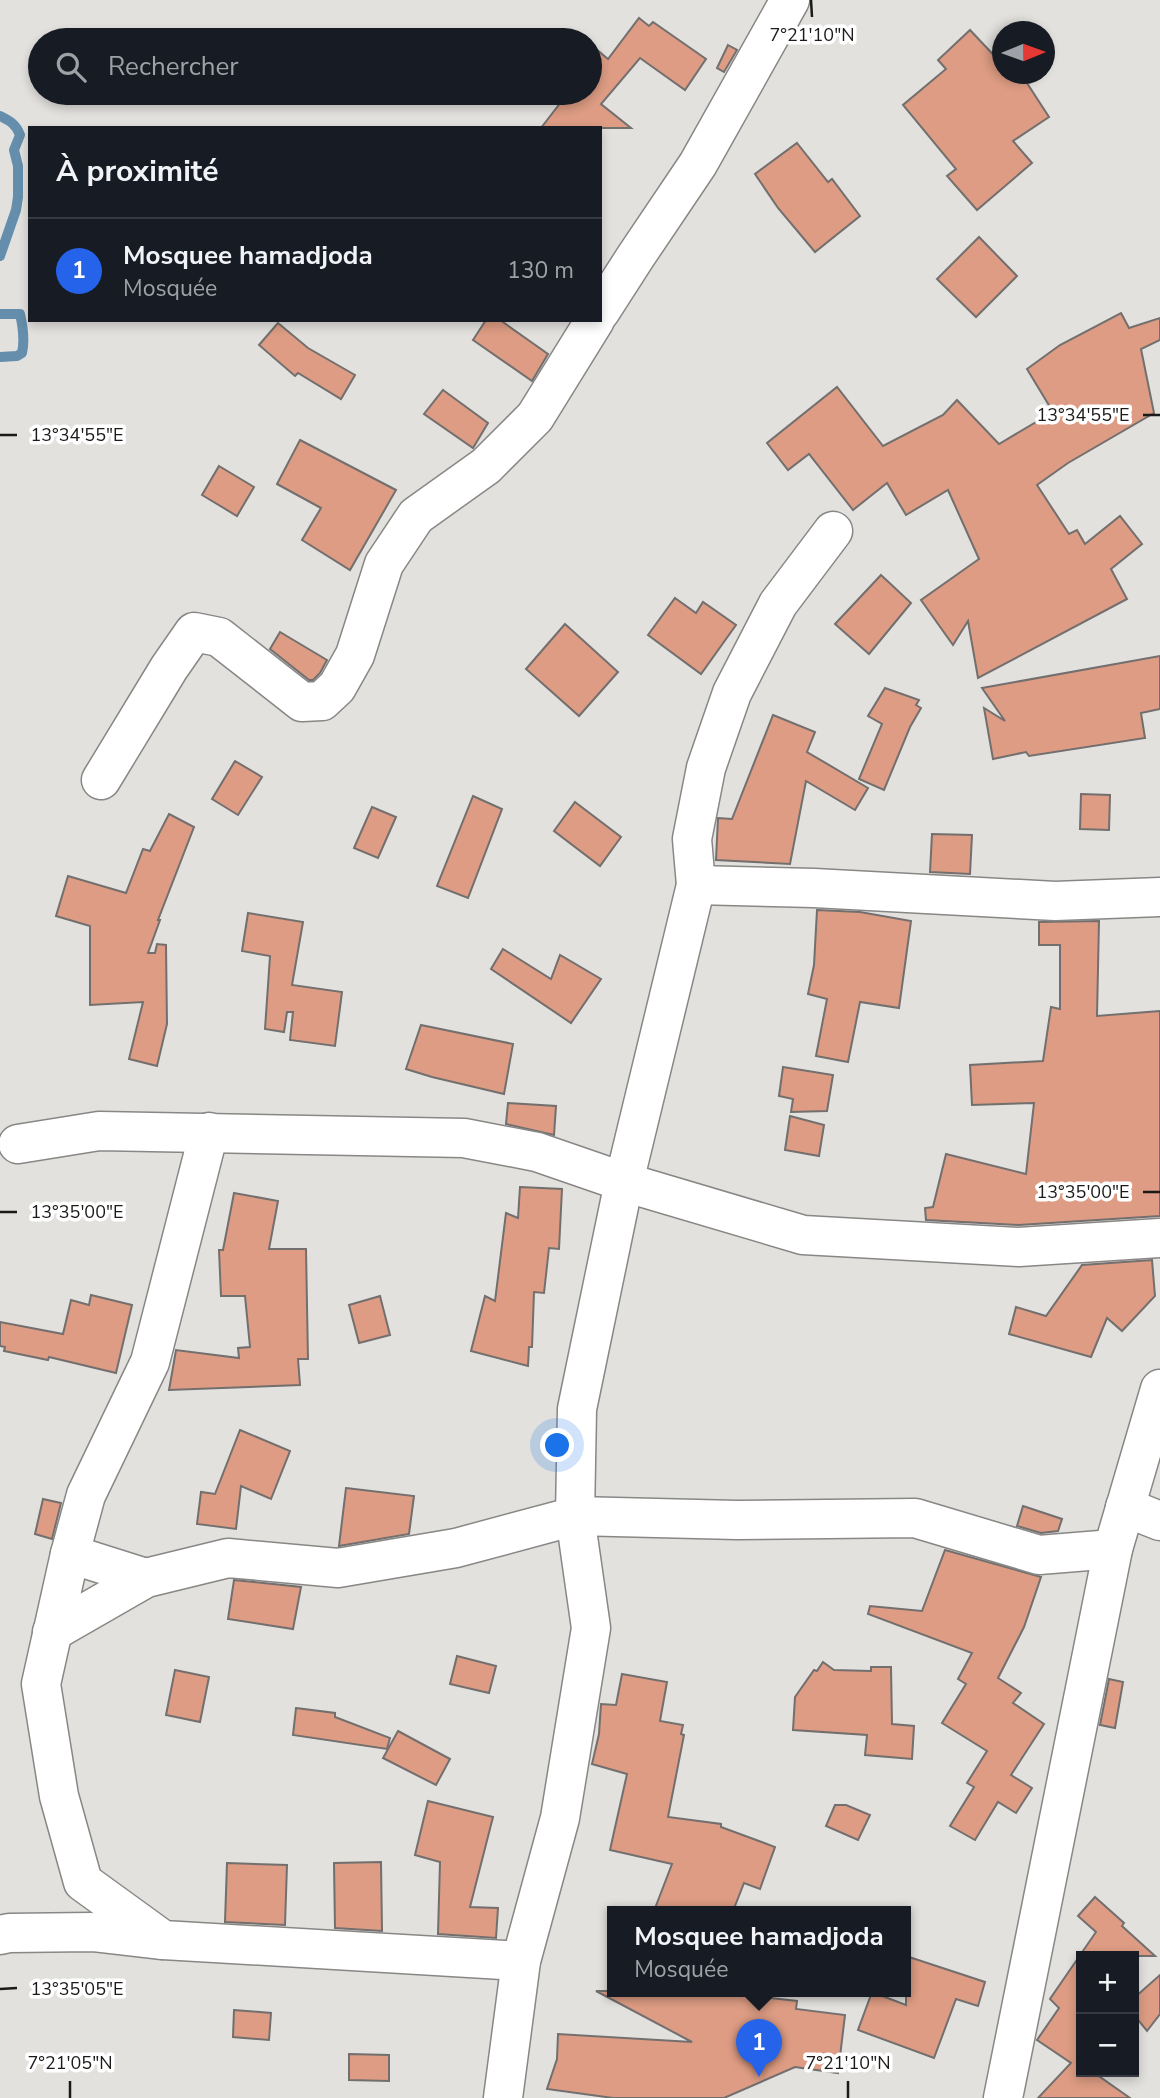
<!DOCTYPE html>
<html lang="fr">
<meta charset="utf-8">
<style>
body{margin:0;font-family:"Nunito Sans",sans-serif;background:#242831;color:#f1f3f6}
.controls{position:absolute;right:21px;bottom:21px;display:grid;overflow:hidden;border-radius:0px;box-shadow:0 4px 10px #0003}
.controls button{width:63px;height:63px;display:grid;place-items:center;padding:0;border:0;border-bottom:2px solid #363941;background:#171b24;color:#f1f3f6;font:35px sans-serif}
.compass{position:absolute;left:992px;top:21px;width:63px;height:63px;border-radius:50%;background:#171b24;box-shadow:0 4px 10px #0003;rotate:89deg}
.you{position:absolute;left:558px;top:1446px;width:24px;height:24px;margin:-18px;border:5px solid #fff;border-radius:50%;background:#1a73e8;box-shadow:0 0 0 10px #1a73e833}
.badge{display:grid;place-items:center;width:46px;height:46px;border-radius:50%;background:#2563eb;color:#fff;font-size:23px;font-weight:700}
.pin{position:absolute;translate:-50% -58px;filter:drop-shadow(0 2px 4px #0008)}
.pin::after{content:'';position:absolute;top:37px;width:24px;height:21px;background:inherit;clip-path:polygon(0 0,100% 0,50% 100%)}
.popup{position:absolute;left:607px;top:1906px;width:304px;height:91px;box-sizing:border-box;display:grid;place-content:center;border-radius:0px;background:#171b24;filter:drop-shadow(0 2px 5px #0005);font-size:23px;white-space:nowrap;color:#9ea1a6}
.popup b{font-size:26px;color:#f1f3f6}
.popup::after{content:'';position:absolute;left:50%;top:100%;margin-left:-14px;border:14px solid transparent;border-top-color:#171b24}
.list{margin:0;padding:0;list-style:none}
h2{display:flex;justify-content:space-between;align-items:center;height:91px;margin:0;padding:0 28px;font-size:30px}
h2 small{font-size:23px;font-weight:400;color:#9ea1a6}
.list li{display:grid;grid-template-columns:46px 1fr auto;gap:21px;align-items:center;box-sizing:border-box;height:105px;padding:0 28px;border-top:2px solid #363941}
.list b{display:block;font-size:26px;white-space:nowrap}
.list p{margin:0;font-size:23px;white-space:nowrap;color:#9ea1a6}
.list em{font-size:23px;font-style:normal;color:#9ea1a6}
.icon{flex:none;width:38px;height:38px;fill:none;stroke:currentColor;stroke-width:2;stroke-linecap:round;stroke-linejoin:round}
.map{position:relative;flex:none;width:1160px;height:2098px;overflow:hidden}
.search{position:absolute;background:#171b24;box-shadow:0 4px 10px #0003;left:28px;top:28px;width:574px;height:77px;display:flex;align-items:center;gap:18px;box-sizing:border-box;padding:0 24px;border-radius:38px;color:#9ea1a6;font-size:26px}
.panel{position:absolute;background:#171b24;box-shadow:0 4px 10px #0003;left:28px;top:126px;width:574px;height:196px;border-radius:0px}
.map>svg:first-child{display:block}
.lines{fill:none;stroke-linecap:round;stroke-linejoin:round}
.stream{stroke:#648eab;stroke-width:10}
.building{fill:#dd9c83;stroke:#726f6e;stroke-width:2}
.minor-casing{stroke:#888785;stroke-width:41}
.minor{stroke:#fff;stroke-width:38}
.ticks{fill:none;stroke:#1b1a19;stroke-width:2.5}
.ticks-label{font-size:18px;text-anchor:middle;fill:#1b1a19;stroke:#fff;stroke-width:7;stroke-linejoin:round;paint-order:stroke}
</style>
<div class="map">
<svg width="1160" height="2098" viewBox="0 0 1160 2098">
<rect width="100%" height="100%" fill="#e2e1de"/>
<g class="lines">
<g class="stream">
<path d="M 0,116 C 10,121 16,124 20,135 L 14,150 L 18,166 L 18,197 L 16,210 L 0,256"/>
<path d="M 0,314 L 20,314 C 23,327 25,340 22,353 L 17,356 L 0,357"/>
</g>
</g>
<g class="building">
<path d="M 639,18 L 649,26 L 653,22 L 706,59 L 685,90 L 640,58 L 601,104 L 631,128 L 541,128 L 568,93 L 590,94 L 588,93 L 590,93 L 590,44 L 608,59 Z"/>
<path d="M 970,30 L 1003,65 L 1003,74 L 1010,74 L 1017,81 L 1023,77 L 1049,117 L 1013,141 L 1032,163 L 977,210 L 947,176 L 956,169 L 903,105 L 946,69 L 938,60 Z"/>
<path d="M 728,45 L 737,50 L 724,72 L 717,68 Z"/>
<path d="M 797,143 L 828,182 L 832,179 L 860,216 L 815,252 L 778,208 L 755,174 Z"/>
<path d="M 979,237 L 1017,276 L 976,317 L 937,279 Z"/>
<path d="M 1121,313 L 1129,328 L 1160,318 L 1160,340 L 1141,349 L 1154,413 L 1068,463 L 1037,485 L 1069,534 L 1077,530 L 1085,544 L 1120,516 L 1142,544 L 1111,569 L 1127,599 L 978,678 L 968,621 L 953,645 L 921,600 L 979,559 L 948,490 L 906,515 L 887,483 L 853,510 L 809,454 L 788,470 L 767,443 L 837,387 L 883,446 L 943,415 L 957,400 L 999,444 L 1053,412 L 1027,369 L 1060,345 Z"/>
<path d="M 486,320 L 500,320 L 548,354 L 532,381 L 473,340 Z"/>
<path d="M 278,323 L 308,348 L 355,375 L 341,399 L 298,373 L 295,376 L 259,345 Z"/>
<path d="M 443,390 L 488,423 L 473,448 L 424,414 Z"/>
<path d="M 300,440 L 396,490 L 350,570 L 302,540 L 321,508 L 277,484 Z"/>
<path d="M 219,466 L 254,487 L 237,516 L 202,495 Z"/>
<path d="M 881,575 L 911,603 L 869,654 L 835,624 Z"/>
<path d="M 675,598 L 696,613 L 703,602 L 736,625 L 701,674 L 648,635 Z"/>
<path d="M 565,624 L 618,672 L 579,716 L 526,669 Z"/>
<path d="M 280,632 L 327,660 L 320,673 L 313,680 L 309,680 L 270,649 Z"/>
<path d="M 1160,656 L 1160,709 L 1141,713 L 1145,738 L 1029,756 L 1026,752 L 993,759 L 984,708 L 1005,721 L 982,688 Z"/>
<path d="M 885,688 L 919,700 L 916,705 L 921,708 L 910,727 L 884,790 L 859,779 L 882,724 L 868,716 Z"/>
<path d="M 773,715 L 815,732 L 807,752 L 868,788 L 855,810 L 806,781 L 790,864 L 716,860 L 718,818 L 732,819 Z"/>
<path d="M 235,761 L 262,777 L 238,815 L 212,799 Z"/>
<path d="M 1081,794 L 1110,795 L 1109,830 L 1080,829 Z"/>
<path d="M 473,796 L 502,809 L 468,898 L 437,886 Z"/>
<path d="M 575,802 L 621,837 L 600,866 L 554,831 Z"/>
<path d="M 372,807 L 396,817 L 378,858 L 354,848 Z"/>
<path d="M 169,814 L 194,827 L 158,920 L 160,920 L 148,953 L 155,953 L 157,944 L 166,945 L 167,1024 L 157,1066 L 129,1059 L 143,1002 L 90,1005 L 90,926 L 56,916 L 68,876 L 126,893 L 143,849 L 150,851 Z"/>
<path d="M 932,834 L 972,835 L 970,874 L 930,872 Z"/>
<path d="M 817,910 L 860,912 L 911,921 L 899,1008 L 860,1002 L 848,1062 L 816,1056 L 827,999 L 808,994 L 814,965 Z"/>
<path d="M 248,913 L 303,922 L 292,985 L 342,992 L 335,1046 L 290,1040 L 293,1012 L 287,1012 L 284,1032 L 265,1029 L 270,956 L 242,951 Z"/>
<path d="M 1099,921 L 1097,1016 L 1160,1011 L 1160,1216 L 1019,1225 L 926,1220 L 925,1208 L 933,1207 L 946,1154 L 1026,1174 L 1034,1103 L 972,1105 L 970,1065 L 1043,1061 L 1051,1007 L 1060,1009 L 1060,945 L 1039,945 L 1039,922 Z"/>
<path d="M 503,949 L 551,979 L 560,955 L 601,979 L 571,1023 L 491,969 Z"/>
<path d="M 421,1025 L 513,1044 L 504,1094 L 432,1077 L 406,1069 Z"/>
<path d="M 783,1067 L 833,1075 L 827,1111 L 791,1112 L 793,1099 L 779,1096 Z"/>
<path d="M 508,1103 L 556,1106 L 554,1135 L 506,1124 Z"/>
<path d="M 790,1116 L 824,1125 L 819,1156 L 785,1150 Z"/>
<path d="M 520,1187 L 562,1189 L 559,1249 L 549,1248 L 544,1293 L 534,1292 L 532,1347 L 529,1347 L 528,1366 L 471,1351 L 485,1296 L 495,1301 L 506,1213 L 518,1218 Z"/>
<path d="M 234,1193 L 278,1201 L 269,1249 L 306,1249 L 308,1359 L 298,1359 L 300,1385 L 169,1390 L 176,1350 L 239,1358 L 238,1348 L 250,1347 L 245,1296 L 221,1296 L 219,1250 L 223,1250 Z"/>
<path d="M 1152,1260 L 1155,1296 L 1122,1331 L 1107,1318 L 1091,1357 L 1009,1334 L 1016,1307 L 1046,1316 L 1082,1265 Z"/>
<path d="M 91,1295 L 132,1305 L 116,1373 L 49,1357 L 48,1360 L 4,1351 L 5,1347 L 0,1346 L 0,1322 L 63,1334 L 71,1300 L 89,1305 Z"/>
<path d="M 380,1296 L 390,1335 L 359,1343 L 349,1305 Z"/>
<path d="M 240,1430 L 290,1451 L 271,1499 L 241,1486 L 236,1529 L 197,1524 L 201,1492 L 215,1494 Z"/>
<path d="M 346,1488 L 414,1496 L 409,1534 L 339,1546 Z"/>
<path d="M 43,1499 L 61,1503 L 52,1539 L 35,1534 Z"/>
<path d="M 1023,1506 L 1062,1519 L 1058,1531 L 1041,1533 L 1017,1526 Z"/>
<path d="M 945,1550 L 1041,1577 L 1024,1627 L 998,1678 L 1021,1693 L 1013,1703 L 1044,1724 L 1011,1775 L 1032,1788 L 1016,1813 L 998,1802 L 975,1840 L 950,1826 L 974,1787 L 967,1783 L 987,1751 L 942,1723 L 966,1684 L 958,1679 L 972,1653 L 868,1614 L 870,1606 L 922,1611 Z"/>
<path d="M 234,1580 L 301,1587 L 293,1629 L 228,1619 Z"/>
<path d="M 457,1656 L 496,1666 L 489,1693 L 450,1684 Z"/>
<path d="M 823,1662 L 834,1670 L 871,1671 L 871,1667 L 891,1667 L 892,1724 L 914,1726 L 912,1759 L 865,1755 L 867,1735 L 793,1730 L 795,1697 L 814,1670 L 817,1671 Z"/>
<path d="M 175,1670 L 209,1677 L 200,1722 L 166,1715 Z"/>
<path d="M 622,1674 L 667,1682 L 660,1721 L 683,1725 L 681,1734 L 684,1735 L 668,1817 L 721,1824 L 721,1827 L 775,1847 L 760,1889 L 744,1883 L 733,1911 L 654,1911 L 672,1864 L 610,1850 L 627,1774 L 592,1764 L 599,1734 L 601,1704 L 616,1705 Z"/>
<path d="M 1109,1679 L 1123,1682 L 1115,1728 L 1100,1725 Z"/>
<path d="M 296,1708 L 335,1713 L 335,1717 L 390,1738 L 387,1749 L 293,1735 Z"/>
<path d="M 398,1731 L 450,1759 L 436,1785 L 383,1758 Z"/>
<path d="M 428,1801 L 493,1817 L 470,1907 L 498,1908 L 496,1938 L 438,1934 L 440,1862 L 415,1855 Z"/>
<path d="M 835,1805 L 846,1805 L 870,1815 L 858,1840 L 826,1826 Z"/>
<path d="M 381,1862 L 382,1931 L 335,1928 L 334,1863 Z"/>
<path d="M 227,1863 L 287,1865 L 285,1925 L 225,1922 Z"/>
<path d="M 1095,1897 L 1124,1923 L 1122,1926 L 1155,1956 L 1081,1956 L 1081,2072 L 1093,2072 L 1130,2098 L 1038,2098 L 1071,2063 L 1037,2040 L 1059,2008 L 1050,1999 L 1096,1932 L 1078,1916 Z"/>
<path d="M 906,1956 L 985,1982 L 978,2006 L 956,1999 L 934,2058 L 858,2030 L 872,1992 L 906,2005 Z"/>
<path d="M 1160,1975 L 1160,2014 L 1147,2031 L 1134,2015 L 1134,1998 Z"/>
<path d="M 596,1991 L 745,1991 L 744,1995 L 797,2001 L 796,2009 L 845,2015 L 838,2073 L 795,2067 L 724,2098 L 613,2098 L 547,2089 L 557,2059 L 558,2034 L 692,2042 Z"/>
<path d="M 234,2010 L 271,2013 L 269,2040 L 233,2037 Z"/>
<path d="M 349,2054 L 389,2055 L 389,2081 L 349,2080 Z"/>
</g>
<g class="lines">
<g class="minor-casing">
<g id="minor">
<path d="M 600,312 L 636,256 L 698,164 L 790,0"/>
<path d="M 101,780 L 169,668 L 194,632 L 219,637 L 302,702 L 322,701 L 337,687 L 355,655 L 384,564 L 416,516 L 486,466 L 535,417 L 595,320"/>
<path d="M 696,885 L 814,888 L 1055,901 L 1160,897"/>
<path d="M 209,1132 L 150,1362 L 86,1495 L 70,1554 L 41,1684 L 59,1796 L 83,1882 L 163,1940 L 521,1961"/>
<path d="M 18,1144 L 99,1131 L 464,1138 L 537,1152 L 624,1182 L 803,1235 L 1019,1247 L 1160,1238"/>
<path d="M 1125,1507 L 1160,1521"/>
<path d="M 70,1554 L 146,1578"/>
<path d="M 52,1632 L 146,1578 L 228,1558 L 338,1568 L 456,1548 L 575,1516 L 737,1520 L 915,1518 L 1039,1555 L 1113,1549"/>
<path d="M 0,1935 L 9,1933 L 92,1932 L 161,1940"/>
<path d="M 503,2098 L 521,1961 L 560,1818 L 591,1628 L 575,1516 L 577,1409 L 624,1182 L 696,885 L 692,839 L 706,768 L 732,693 L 778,604 L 833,531"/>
<path d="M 1003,2098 L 1113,1549 L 1160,1389"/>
</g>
</g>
<use href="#minor" class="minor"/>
</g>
<path class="ticks" d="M 811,0 L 812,17M 1143,415 L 1160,415M 0,435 L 17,435M 1143,1192 L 1160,1192M 0,1212 L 17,1212M 0,1989 L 17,1988M 70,2081 L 70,2098M 848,2081 L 848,2098"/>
<g class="ticks-label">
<text x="812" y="41">7°21'10"N</text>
<text x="1083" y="421">13°34'55"E</text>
<text x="77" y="441">13°34'55"E</text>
<text x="1083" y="1198">13°35'00"E</text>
<text x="77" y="1218">13°35'00"E</text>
<text x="77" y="1995">13°35'05"E</text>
<text x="70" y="2069">7°21'05"N</text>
<text x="848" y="2069">7°21'10"N</text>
</g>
</svg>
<div class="controls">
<button>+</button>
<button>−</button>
</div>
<svg class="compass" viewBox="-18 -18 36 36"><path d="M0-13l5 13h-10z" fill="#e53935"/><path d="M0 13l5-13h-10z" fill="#9ea1a6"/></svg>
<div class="you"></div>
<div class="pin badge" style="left:759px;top:2077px">1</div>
<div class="popup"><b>Mosquee hamadjoda</b>Mosquée</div>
<div class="search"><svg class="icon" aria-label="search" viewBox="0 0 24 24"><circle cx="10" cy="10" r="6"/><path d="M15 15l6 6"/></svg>Rechercher</div>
<section class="panel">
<h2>À proximité<small></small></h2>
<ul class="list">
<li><span class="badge">1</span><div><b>Mosquee hamadjoda</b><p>Mosquée</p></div><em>130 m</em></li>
</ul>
</section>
</div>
